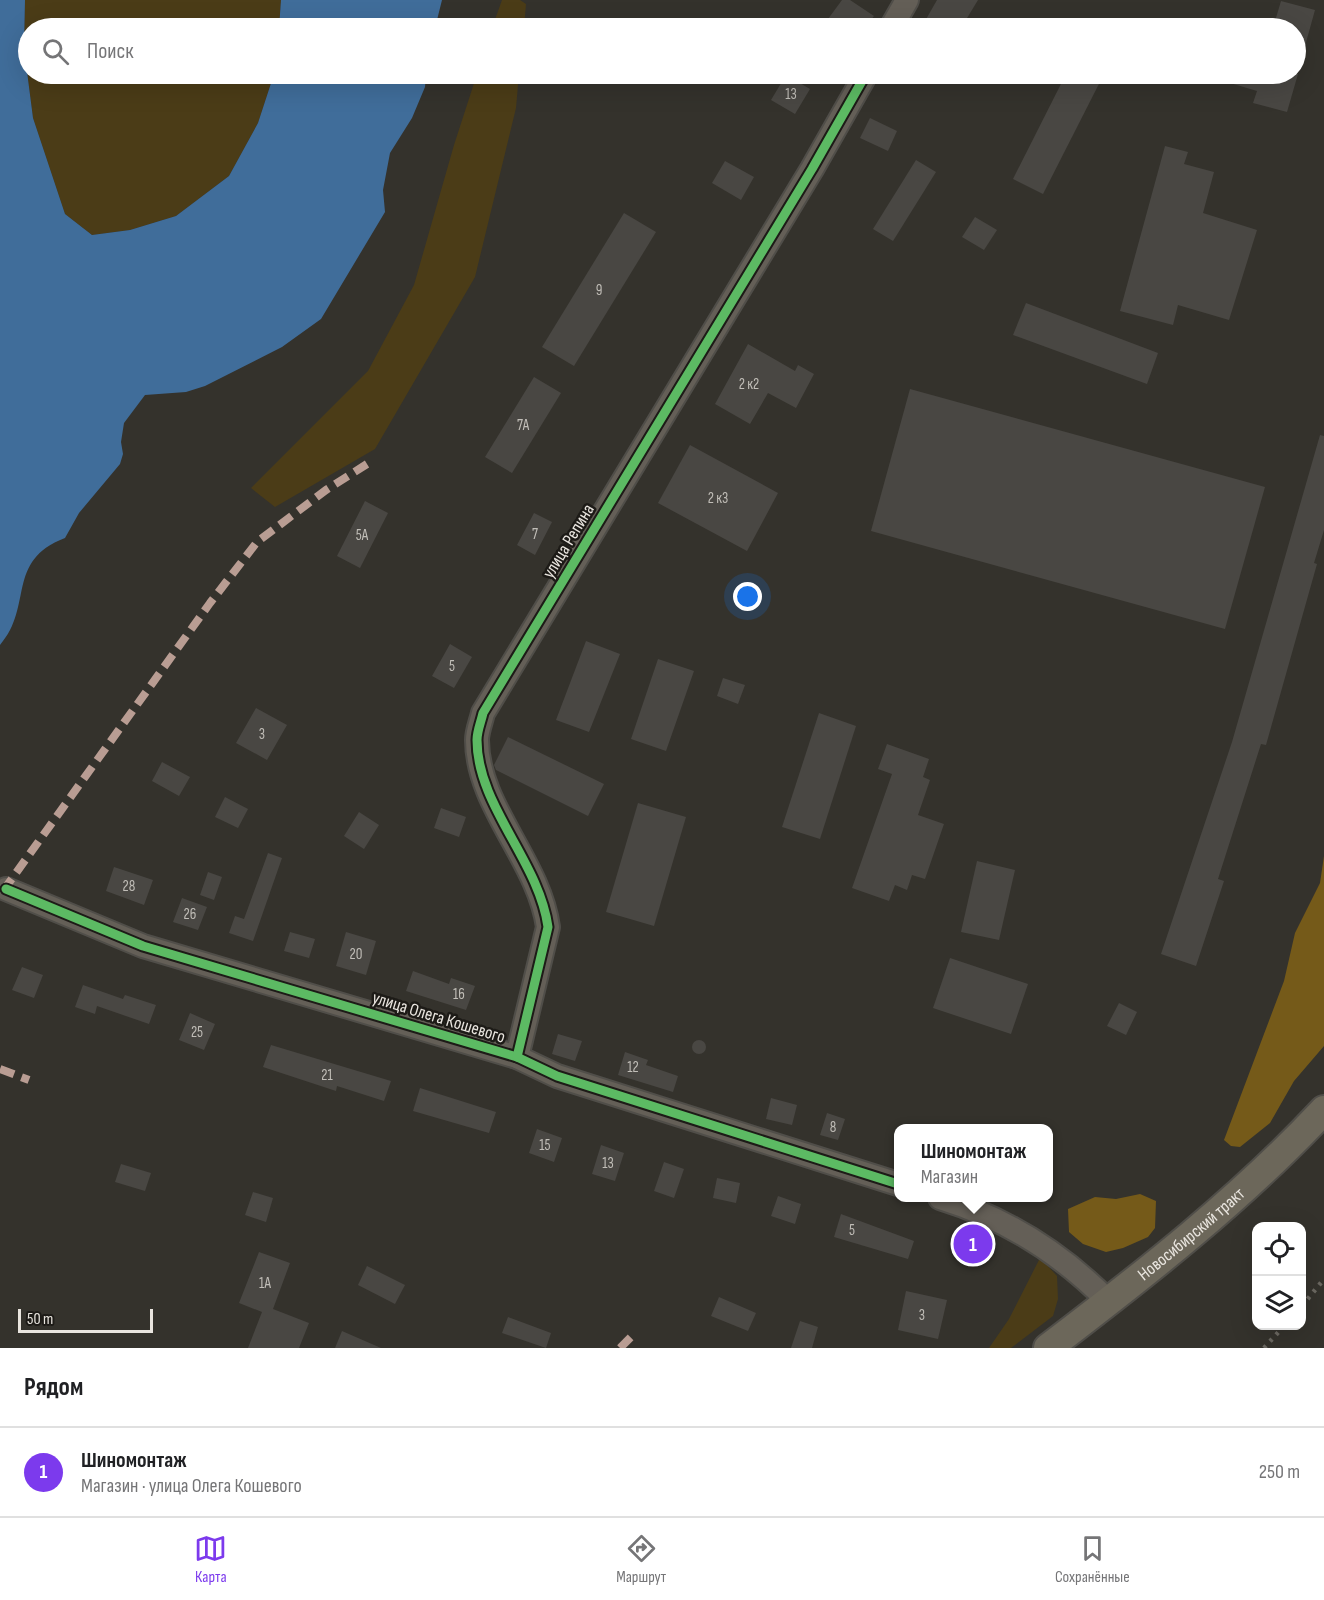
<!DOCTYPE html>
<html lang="ru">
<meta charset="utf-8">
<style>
body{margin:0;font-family:"Sofia Sans Condensed",sans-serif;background:#f6f6f6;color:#202124}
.controls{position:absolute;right:18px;bottom:18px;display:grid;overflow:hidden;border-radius:12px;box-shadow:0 6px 24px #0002}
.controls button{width:54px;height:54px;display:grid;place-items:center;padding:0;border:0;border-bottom:2px solid #e0e0e0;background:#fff;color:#202124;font:30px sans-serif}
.scale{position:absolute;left:18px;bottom:15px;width:135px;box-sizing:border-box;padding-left:6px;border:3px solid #e9e5df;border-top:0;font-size:16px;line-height:21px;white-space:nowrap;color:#e9e5df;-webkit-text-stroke:4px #1d1b17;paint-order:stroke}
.you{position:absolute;left:748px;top:597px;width:21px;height:21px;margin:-15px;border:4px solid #fff;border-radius:50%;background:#1a73e8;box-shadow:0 0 0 9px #1a73e833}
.badge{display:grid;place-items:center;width:39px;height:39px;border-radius:50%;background:#7c3aed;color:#fff;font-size:20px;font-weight:700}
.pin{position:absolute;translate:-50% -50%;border:3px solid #fff;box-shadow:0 2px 6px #0006}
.popup{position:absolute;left:894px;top:1124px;width:159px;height:78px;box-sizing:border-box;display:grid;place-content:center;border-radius:12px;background:#fff;filter:drop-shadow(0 2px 4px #0005);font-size:20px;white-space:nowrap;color:#757577}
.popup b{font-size:22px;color:#202124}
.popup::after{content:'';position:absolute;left:50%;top:100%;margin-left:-12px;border:12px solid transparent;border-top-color:#fff}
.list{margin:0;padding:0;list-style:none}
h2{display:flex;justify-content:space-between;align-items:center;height:78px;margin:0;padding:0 24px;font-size:26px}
h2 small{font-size:20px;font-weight:400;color:#757577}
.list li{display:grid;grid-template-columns:39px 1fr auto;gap:18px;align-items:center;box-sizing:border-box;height:90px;padding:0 24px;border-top:2px solid #e0e0e0}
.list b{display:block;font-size:22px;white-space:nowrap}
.list p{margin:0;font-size:20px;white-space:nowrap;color:#757577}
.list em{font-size:20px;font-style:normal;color:#757577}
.icon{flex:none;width:33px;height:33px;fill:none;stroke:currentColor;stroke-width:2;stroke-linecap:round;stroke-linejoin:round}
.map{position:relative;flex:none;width:1324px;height:1348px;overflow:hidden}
.search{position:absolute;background:#fff;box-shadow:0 6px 24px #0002;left:18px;right:18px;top:18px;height:66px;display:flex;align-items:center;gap:15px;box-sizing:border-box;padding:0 21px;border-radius:33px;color:#757577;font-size:22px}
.sheet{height:168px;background:#fff}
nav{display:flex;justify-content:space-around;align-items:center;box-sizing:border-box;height:84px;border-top:2px solid #e0e0e0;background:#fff;font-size:16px;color:#757577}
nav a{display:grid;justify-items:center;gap:3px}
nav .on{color:#7c3aed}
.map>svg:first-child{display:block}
.green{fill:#4b3c17}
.forest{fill:#755a19}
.water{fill:#406d9a}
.building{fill:#494743}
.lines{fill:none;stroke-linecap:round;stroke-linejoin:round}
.minor-casing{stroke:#504e49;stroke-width:26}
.major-casing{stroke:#504e49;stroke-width:32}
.minor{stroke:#645f57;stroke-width:22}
.major{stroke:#6c675a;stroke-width:28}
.rail{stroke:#6b6861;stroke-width:4.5;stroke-dasharray:3 6;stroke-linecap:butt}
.quiet{stroke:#b99d93;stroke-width:8;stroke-dasharray:15 8;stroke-linecap:butt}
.cycleway-casing{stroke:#1d1b17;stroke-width:13}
.cycleway{stroke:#5cba63;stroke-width:9}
.labels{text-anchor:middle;stroke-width:5;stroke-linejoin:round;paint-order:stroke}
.number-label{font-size:15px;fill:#c1beb8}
.street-label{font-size:18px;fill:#e9e5df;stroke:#1d1b17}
</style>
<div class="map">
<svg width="1324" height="1348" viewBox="0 0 1324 1348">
<rect width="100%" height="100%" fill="#34322c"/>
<g class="green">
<path d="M 25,0 L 281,0 L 279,28 L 28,28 L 28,74 L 274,74 L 258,123 L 229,176 L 176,216 L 130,230 L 92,235 L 65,214 L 33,118 L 24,48 Z"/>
<path d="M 502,0 L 520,0 L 526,4 L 524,28 L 492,28 Z"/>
<path d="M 477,74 L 519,74 L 516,108 L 475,277 L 375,449 L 275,507 L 251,488 L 368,371 L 414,285 L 454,145 Z"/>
<path d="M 1040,1258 L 1057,1276 L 1058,1299 L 1053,1316 L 1011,1348 L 989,1348 L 1009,1319 Z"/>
</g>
<g class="forest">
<path d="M 1324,856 L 1324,1046 L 1294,1081 L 1270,1123 L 1240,1147 L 1231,1146 L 1224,1140 L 1284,981 L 1295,933 L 1320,883 Z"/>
<path d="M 1140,1194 L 1156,1201 L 1155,1228 L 1148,1237 L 1123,1248 L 1106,1252 L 1083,1244 L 1069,1232 L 1068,1209 L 1095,1197 L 1116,1199 Z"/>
</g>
<g class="water">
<path d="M 0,0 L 25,0 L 24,48 L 33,118 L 65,214 L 92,235 L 130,230 L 176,216 L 229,176 L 258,123 L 274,74 L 426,74 L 425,87 L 412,118 L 390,153 L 383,190 L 385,212 L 321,319 L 282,347 L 205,386 L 186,392 L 145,395 L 124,423 L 121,442 L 123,454 L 120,464 L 79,513 L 65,538 C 5,561 34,606 0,645 Z"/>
<path d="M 281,0 L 442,0 L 435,28 L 279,28 Z"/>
</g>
<g class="building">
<path d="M 842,0 L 850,0 L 874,16 L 865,28 L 842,28 L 828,19 Z"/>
<path d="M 937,0 L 978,0 L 961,28 L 921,28 Z"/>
<path d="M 1281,1 L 1315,10 L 1300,64 L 1296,63 L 1296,28 L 1273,28 Z"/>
<path d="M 1066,74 L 1104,74 L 1043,194 L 1013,179 Z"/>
<path d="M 1210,74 L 1298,74 L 1287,112 L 1253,103 L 1257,91 L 1210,77 Z"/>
<path d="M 786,75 L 810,89 L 795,114 L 771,100 Z"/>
<path d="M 870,118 L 897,131 L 888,151 L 860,138 Z"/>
<path d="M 1165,146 L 1188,152 L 1184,164 L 1214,172 L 1203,213 L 1257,230 L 1229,320 L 1178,305 L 1173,325 L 1120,311 Z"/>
<path d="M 916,160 L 936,172 L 893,241 L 873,229 Z"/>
<path d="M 725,161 L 754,177 L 741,200 L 712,183 Z"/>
<path d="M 624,213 L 656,232 L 574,366 L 542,347 Z"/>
<path d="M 975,217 L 997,230 L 984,250 L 962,237 Z"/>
<path d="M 1026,303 L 1158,353 L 1147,384 L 1013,335 Z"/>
<path d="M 748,344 L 795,371 L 798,365 L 814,374 L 796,408 L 768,393 L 750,424 L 715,404 Z"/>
<path d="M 534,377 L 561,393 L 512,473 L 485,457 Z"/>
<path d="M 910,389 L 1265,487 L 1225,629 L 871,531 Z"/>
<path d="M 1320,435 L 1324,436 L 1324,530 L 1314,563 L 1317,564 L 1266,745 L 1261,744 L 1218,879 L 1224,881 L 1196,966 L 1161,954 L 1232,742 Z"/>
<path d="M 690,445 L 778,493 L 747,551 L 658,503 Z"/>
<path d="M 365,501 L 388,513 L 360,568 L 337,556 Z"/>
<path d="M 534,513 L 552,522 L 535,555 L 517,545 Z"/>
<path d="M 586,641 L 620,654 L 589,732 L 556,720 Z"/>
<path d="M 450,644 L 472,657 L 454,688 L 432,676 Z"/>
<path d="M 658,659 L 694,671 L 666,751 L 631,739 Z"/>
<path d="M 723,678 L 745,685 L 738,704 L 717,696 Z"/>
<path d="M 256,708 L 287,725 L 267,760 L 236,743 Z"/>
<path d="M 819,713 L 856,726 L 820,839 L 782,827 Z"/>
<path d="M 508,737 L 604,784 L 588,816 L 496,770 L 494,765 Z"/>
<path d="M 887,744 L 929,759 L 923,777 L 930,780 L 918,815 L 944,824 L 925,879 L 912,875 L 907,890 L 895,885 L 889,901 L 852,888 L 892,774 L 878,769 Z"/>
<path d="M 162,762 L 190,777 L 179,796 L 152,781 Z"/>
<path d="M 225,797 L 248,809 L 238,828 L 215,817 Z"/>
<path d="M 638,803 L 686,817 L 654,926 L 606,912 Z"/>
<path d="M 441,808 L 466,817 L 459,837 L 434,828 Z"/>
<path d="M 359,812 L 379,825 L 364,849 L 344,836 Z"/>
<path d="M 268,853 L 282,858 L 253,941 L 229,933 L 235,916 L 244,919 Z"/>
<path d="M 977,861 L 1015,870 L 999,940 L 961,932 Z"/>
<path d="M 114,867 L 153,880 L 144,905 L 106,891 Z"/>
<path d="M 208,872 L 222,877 L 214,900 L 200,895 Z"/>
<path d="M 182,898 L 207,907 L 198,930 L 173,922 Z"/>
<path d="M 290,932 L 315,939 L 309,958 L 284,951 Z"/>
<path d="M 346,932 L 376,941 L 366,975 L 336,966 Z"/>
<path d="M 950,958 L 1028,984 L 1011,1034 L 933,1008 Z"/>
<path d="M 22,967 L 43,975 L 34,998 L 12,990 Z"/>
<path d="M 413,971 L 449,984 L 451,978 L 475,986 L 466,1010 L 406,991 Z"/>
<path d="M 83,985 L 123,999 L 125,995 L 156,1005 L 149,1024 L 97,1006 L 95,1014 L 75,1007 Z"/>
<path d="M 1119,1003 L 1137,1012 L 1126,1035 L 1107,1026 Z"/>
<path d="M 190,1013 L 215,1024 L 204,1050 L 179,1040 Z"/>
<path d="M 558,1034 L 582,1041 L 575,1061 L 552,1054 Z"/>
<circle cx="699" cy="1047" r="7"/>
<path d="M 271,1045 L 391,1081 L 384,1101 L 337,1086 L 336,1091 L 263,1067 Z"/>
<path d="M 625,1052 L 648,1060 L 646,1065 L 678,1076 L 673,1092 L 618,1075 Z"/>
<path d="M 420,1088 L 496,1112 L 489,1133 L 413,1111 Z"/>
<path d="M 771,1098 L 797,1105 L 792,1125 L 766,1119 Z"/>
<path d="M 827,1113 L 845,1119 L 838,1140 L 820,1135 Z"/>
<path d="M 537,1129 L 562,1138 L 554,1162 L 529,1153 Z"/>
<path d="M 601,1145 L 624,1153 L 615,1181 L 592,1174 Z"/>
<path d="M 664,1162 L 684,1169 L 674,1198 L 654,1191 Z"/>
<path d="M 121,1164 L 151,1173 L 145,1191 L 115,1182 Z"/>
<path d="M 717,1178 L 740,1183 L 736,1203 L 713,1198 Z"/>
<path d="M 253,1192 L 273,1198 L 266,1222 L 245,1215 Z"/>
<path d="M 778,1196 L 801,1204 L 795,1224 L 771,1216 Z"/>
<path d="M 841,1214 L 914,1241 L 908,1259 L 834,1237 Z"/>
<path d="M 972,1229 L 985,1234 L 974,1260 L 961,1254 Z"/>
<path d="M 259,1252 L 290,1263 L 273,1309 L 309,1323 L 299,1348 L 248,1348 L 262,1312 L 239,1303 Z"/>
<path d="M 367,1266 L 405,1285 L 395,1304 L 358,1285 Z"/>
<path d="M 906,1291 L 947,1300 L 938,1339 L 898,1330 Z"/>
<path d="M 719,1297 L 756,1313 L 748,1331 L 711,1316 Z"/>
<path d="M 508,1317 L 551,1333 L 546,1348 L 502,1333 Z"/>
<path d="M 800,1321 L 818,1327 L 812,1348 L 791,1348 Z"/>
<path d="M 342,1331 L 381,1348 L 335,1348 Z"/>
</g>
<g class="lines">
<g class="minor-casing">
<g id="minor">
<path d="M 891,28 L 907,0"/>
<path d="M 6,889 L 143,946 L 517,1057 L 557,1076 L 898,1184"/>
<path d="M 517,1057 L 548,927 C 539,861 477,806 477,740 C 477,731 481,722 483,713 L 812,169 L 866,74"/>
<path d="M 940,1198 C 1005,1218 1062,1254 1109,1302"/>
</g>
</g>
<g class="major-casing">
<g id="major">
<path id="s1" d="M 1048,1348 C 1145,1274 1241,1199 1324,1110"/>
</g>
</g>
<use href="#minor" class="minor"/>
<use href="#major" class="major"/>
<g class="rail">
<path d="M 1302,1306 L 1324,1279"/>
<path d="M 1264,1348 L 1284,1326"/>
</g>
<g class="quiet">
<path d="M 3,891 L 210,603 L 257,542 L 326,490 L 367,464"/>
<path d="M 0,1069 L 29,1080"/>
<path d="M 620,1348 L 636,1332"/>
</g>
<g class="cycleway-casing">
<g id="cycleway">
<path d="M 6,889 L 143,946 L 517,1057 L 557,1076 L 898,1184"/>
<path d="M 517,1057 L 548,927 C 539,861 477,806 477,740 C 477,731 481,722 483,713 L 812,169 L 866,74"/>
</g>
</g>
<use href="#cycleway" class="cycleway"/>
</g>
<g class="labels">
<g class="number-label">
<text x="791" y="99">13</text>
<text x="599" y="295">9</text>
<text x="749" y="389">2 к2</text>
<text x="523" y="430">7А</text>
<text x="718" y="503">2 к3</text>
<text x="535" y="539">7</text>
<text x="362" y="540">5А</text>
<text x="452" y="671">5</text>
<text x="262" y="739">3</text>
<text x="129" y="891">28</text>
<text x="190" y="919">26</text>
<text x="356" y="959">20</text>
<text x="459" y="999">16</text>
<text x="197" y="1037">25</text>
<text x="633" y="1072">12</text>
<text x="327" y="1080">21</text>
<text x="833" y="1132">8</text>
<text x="545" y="1150">15</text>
<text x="608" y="1168">13</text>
<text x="852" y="1235">5</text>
<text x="265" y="1288">1А</text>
<text x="922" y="1320">3</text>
</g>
<g class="street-label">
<text transform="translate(568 541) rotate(-59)" y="6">улица Репина</text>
<text transform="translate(439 1017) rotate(17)" y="6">улица Олега Кошевого</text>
<text dy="6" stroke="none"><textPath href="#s1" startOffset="183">Новосибирский тракт</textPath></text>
</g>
</g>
</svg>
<div class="controls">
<button><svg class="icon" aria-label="locate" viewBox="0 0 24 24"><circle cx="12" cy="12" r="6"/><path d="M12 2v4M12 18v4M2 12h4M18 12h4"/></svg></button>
<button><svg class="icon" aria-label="layers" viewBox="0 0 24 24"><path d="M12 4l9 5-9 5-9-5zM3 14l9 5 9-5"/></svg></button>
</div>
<div class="scale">50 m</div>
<div class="you"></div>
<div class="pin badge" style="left:973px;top:1244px">1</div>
<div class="popup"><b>Шиномонтаж</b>Магазин</div>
<div class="search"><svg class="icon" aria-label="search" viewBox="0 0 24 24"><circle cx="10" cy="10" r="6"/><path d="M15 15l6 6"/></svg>Поиск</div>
</div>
<section class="sheet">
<h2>Рядом<small></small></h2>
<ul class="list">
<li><span class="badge">1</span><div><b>Шиномонтаж</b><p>Магазин · улица Олега Кошевого</p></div><em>250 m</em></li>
</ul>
</section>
<nav>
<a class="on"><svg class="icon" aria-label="map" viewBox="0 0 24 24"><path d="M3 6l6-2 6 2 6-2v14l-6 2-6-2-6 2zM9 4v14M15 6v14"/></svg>Карта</a>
<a><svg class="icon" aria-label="directions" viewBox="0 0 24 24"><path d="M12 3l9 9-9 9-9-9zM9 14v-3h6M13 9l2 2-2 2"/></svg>Маршрут</a>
<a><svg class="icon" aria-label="saved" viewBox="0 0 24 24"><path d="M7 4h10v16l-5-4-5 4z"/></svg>Сохранённые</a>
</nav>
